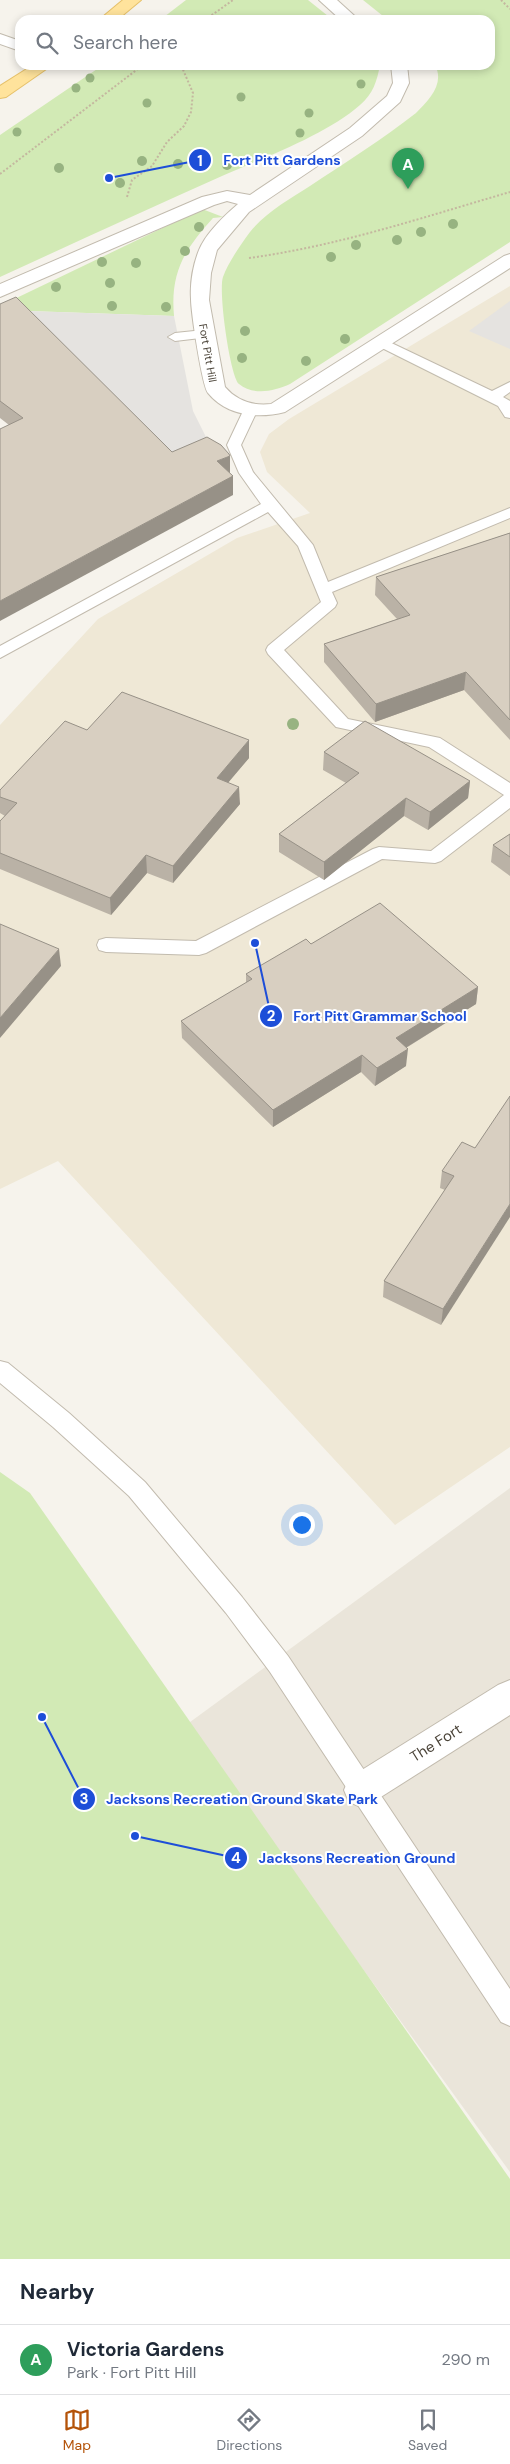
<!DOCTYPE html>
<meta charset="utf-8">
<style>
body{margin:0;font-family:"DM Sans",sans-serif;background:#f2f2f3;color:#1f2937}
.you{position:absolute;left:301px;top:1524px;width:18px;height:18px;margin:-12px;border:4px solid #fff;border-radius:50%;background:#1a73e8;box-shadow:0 0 0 8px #1a73e833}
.badge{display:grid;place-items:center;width:32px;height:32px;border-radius:50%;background:#b45309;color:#fff;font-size:16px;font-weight:700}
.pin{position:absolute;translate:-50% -41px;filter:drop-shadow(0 1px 2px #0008)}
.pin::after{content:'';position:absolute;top:26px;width:18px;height:15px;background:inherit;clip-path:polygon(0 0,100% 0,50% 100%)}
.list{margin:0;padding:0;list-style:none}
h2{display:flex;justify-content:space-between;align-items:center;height:65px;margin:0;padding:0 20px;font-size:21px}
h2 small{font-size:16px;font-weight:400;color:#747a83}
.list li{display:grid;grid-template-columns:32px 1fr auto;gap:15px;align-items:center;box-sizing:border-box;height:70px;padding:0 20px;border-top:1px solid #e0e1e3}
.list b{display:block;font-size:19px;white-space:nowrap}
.list p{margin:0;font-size:16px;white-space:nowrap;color:#747a83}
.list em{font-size:16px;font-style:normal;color:#747a83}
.icon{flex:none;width:28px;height:28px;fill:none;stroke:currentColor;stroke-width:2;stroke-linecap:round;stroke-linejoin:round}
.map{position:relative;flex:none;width:510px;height:2259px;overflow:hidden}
.search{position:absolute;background:#fff;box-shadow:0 2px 8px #0003;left:15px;right:15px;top:15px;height:55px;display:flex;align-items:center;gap:12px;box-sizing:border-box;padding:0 18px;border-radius:15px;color:#747a83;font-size:19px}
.sheet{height:135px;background:#fff}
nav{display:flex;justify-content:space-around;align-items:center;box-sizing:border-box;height:70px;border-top:1px solid #e0e1e3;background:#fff;font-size:14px;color:#747a83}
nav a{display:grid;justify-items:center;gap:2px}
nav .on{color:#b45309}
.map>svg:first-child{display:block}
.residential{fill:#eae5da}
.education{fill:#efe8d6}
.green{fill:#d2eab5}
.parking{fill:#e5e3e0}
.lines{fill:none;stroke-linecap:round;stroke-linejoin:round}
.lane-casing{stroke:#c2bbae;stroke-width:2}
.street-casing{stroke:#c2bbae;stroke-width:2}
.primary-casing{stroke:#e6c16a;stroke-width:2}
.path{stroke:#c4b79f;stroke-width:2;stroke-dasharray:2 2;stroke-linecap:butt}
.lane{fill:#fff;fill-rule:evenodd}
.street{fill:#fff;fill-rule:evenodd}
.primary{fill:#ffe39c;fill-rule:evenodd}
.tree{fill:#97b381}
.wall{fill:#bab2a6}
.shaded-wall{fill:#979187}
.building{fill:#d8cfc1;stroke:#979187}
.labels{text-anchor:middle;stroke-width:4;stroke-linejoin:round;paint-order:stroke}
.far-street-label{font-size:11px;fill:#4b4439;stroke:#fff}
.near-street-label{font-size:15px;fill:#4b4439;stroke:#fff}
.leader{fill:none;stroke:#1d4ed8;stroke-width:2}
.callout-dot{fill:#1d4ed8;stroke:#fff;stroke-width:2}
.mark-label{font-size:15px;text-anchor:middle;font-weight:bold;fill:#fff}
.callout-label{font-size:14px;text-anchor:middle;font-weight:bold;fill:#1d4ed8;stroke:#fff;stroke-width:4;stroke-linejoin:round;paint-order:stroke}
</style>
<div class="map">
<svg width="510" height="2259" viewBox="0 0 510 2259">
<rect width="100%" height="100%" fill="#f6f3ec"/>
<path class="residential" d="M 510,1488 L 510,2172 L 186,1725 Z"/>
<path class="education" d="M 510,286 L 510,1447 L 395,1525 L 58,1161 L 0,1189 L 0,725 L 98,619 L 237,538 L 310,513 L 267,472 L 260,452 L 269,434 L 289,419 Z"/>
<g class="green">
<path d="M 186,0 L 308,0 L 333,20 L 160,20 Z"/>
<path d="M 363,0 L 510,0 L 510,242 L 290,384 C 275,391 253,396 239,384 C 230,376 218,290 223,277 C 228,263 241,244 250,232 C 266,212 290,199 310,186 C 346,162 383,139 416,113 C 429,100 445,84 435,65 L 490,65 L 490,20 L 388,20 Z"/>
<path d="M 103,65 L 380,65 C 377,81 373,94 360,105 C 326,135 265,157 222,176 C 148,209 74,243 0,277 L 0,135 Z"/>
<path d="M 202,209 L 223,217 L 213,218 C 185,249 170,272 174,316 L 28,311 L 6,303 Z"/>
<path d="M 0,1472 L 30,1493 L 510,2179 L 510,2259 L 0,2259 Z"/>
</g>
<g class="parking">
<path d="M 510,301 L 510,349 L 469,331 Z"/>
<path d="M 28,311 L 174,316 L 193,411 L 210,445 L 173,471 L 115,396 L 24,312 Z"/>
</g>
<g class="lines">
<g class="lane-casing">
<g id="lane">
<path d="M 204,330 L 209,331 L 211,334 L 209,337 L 175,341 L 168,337 L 175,333 Z"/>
<path d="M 381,338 L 492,391 L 510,382 L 510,392 L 503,397 L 510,401 L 510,418 L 505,417 L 498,406 L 376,345 L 374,342 L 376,339 Z"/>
<path d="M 251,405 L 258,409 L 241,445 L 253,472 L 313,545 L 328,582 L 510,508 L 510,518 L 332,592 L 337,603 L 335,607 L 284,650 L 348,719 L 440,738 L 510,783 L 510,808 L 441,861 L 435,863 L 382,859 L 206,953 L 199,955 L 106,952 L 99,950 L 97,945 L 99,940 L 106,938 L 196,941 L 373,849 L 379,847 L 431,851 L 504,795 L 429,747 L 336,727 L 268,654 L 266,650 L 268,646 L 321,602 L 298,546 L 268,512 L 0,658 L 0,646 L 261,504 L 239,473 L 227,445 L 244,409 Z"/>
<path d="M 0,1361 L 8,1363 L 69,1413 L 145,1482 L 242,1597 L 288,1656 L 510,1989 L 510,2026 L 501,2022 L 270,1672 L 226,1613 L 129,1496 L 53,1427 L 0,1383 Z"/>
</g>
</g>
<g class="street-casing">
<g id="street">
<path d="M 319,0 L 337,0 L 359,20 L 341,20 Z"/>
<path d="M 0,34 L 20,41 L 20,51 L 0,44 Z"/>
<path d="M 391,65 L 407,65 L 409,83 L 400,102 L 362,136 L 249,212 L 217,250 L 211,273 L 209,300 L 225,387 C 237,401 253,406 271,404 L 504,256 L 510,254 L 510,268 L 285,412 C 258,419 227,416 208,393 C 202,385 191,312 191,299 C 190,284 193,265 199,250 C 206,233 224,216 238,204 L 227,201 L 214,205 L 0,297 L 0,284 L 202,197 L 227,191 L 250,195 L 350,128 L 387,96 L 393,83 Z"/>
<path d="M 510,1680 L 510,1715 L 373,1802 L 361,1807 L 349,1802 L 344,1790 L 349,1778 L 498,1685 Z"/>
</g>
</g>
<g class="primary-casing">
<g id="primary">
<path d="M 123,0 L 141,0 L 117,20 L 99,20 Z"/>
<path d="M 33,65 L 52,65 L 6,97 L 0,98 L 0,86 Z"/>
</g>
</g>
<g class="path">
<path d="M 501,0 L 510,9"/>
<path d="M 205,20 L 233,0"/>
<path d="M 0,174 L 143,65"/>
<path d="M 127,197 L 132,180 L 152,166 L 167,142 L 184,126 L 191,112 L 193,93 L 181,65"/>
<path d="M 249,258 C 338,246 424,217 510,192"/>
</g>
<use href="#lane" class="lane"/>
<use href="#street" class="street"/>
<use href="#primary" class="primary"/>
</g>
<g class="tree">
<circle cx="90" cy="78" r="4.5"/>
<circle cx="361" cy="84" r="4.5"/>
<circle cx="76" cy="88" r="4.5"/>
<circle cx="241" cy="97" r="4.5"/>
<circle cx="147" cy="103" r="4.5"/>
<circle cx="309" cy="113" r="4.5"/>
<circle cx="17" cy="132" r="4.5"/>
<circle cx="300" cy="133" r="4.5"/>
<circle cx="142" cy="161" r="5"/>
<circle cx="178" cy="164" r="5"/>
<circle cx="227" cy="165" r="5"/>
<circle cx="59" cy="168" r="5"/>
<circle cx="120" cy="183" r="5"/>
<circle cx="453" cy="224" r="5"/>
<circle cx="199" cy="227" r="5"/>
<circle cx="421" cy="232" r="5"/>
<circle cx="397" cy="240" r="5"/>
<circle cx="356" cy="245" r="5"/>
<circle cx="185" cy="251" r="5"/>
<circle cx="331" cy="257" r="5"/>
<circle cx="102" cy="262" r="5"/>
<circle cx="136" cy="263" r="5"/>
<circle cx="110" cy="283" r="5"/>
<circle cx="56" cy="287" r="5"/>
<circle cx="112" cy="306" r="5"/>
<circle cx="166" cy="307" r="5"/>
<circle cx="245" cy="331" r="5"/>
<circle cx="345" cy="339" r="5"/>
<circle cx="242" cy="358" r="5"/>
<circle cx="306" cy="361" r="5"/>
<circle cx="293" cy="724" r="6"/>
</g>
<g class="wall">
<path d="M 0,304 L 172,452 L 230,474 L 233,476 L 233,495 L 9,425 L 0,418 Z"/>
<path d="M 510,533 L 510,740 L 464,690 L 375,722 L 324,662 L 324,644 L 397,619 L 375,595 L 376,577 Z"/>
<path d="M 87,730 L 249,758 L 228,782 L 240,804 L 173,883 L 147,873 L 111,915 L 0,869 L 0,821 L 5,816 L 0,813 L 0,790 Z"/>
<path d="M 324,752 L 470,781 L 468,798 L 428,830 L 404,816 L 324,880 L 279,852 L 279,834 L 346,783 L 323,770 Z"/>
<path d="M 510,834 L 510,876 L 491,862 L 493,845 Z"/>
<path d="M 311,944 L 478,987 L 476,1004 L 406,1048 L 406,1066 L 375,1086 L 361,1072 L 273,1127 L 182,1038 L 181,1021 L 246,983 L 246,974 Z"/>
<path d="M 475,1148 L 441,1325 L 383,1297 L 384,1281 L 445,1190 L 440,1188 L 442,1171 Z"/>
</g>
<g class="shaded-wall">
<path d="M 230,456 L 230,475 L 217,461 Z"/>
<path d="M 233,476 L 233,495 L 0,621 L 0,601 Z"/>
<path d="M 466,672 L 464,690 L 375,722 L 376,704 Z"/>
<path d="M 249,740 L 249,758 L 217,796 L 217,778 Z"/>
<path d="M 470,781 L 468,798 L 428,830 L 430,812 Z"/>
<path d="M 239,787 L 240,804 L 173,883 L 173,866 Z"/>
<path d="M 406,798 L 404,816 L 324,880 L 324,862 Z"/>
<path d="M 146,855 L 147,873 L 111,915 L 110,898 Z"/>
<path d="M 59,949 L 61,966 L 0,1038 L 0,1018 Z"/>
<path d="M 478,987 L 476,1004 L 394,1055 L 396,1038 Z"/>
<path d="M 408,1049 L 406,1066 L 375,1086 L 377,1068 Z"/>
<path d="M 362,1055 L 361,1072 L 273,1127 L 273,1110 Z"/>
<path d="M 510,1204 L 510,1217 L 441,1325 L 443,1309 Z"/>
</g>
<g class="building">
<path d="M 16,297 L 172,452 L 207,437 L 221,445 L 229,454 L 230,456 L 217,461 L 233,476 L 0,601 L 0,429 L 23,418 L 0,401 L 0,304 Z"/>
<path d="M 510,533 L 510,720 L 466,672 L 376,704 L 324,644 L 410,615 L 376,577 Z"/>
<path d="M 122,692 L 249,740 L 217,778 L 239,787 L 173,866 L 146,855 L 110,898 L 0,853 L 0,821 L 17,803 L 0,797 L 0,790 L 65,721 L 87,730 Z"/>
<path d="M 365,721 L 470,781 L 430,812 L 406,798 L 324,862 L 279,834 L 359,773 L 324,752 Z"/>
<path d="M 510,834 L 510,857 L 493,845 Z"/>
<path d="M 380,903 L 478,987 L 396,1038 L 408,1049 L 377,1068 L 362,1055 L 273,1110 L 181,1021 L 252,979 L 246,974 L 306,939 L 311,944 Z"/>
<path d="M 0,924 L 59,949 L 0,1018 Z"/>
<path d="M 510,1096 L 510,1204 L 443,1309 L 384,1281 L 454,1176 L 442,1171 L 462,1142 L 475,1148 Z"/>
</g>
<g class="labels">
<g class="far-street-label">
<text transform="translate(208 353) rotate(80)" y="4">Fort Pitt Hill</text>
</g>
<g class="near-street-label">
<text transform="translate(436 1743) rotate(-32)" y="5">The Fort</text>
</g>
</g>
<path class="leader" d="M109 178L200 160M255 943L271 1016M42 1717L84 1799M135 1836L236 1858"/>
<g class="callout-dot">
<circle cx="109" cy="178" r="5"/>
<circle cx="255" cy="943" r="5"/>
<circle cx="42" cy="1717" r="5"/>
<circle cx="135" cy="1836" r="5"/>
<circle cx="200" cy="160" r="12"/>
<circle cx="271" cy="1016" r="12"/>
<circle cx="84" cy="1799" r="12"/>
<circle cx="236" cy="1858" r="12"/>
</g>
<g class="mark-label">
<text x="200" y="166">1</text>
<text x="271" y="1021">2</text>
<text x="84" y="1804">3</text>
<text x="236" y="1863">4</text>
</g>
<g class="callout-label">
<text x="282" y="165">Fort Pitt Gardens</text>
<text x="380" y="1021">Fort Pitt Grammar School</text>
<text x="242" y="1804">Jacksons Recreation Ground Skate Park</text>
<text x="357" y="1863">Jacksons Recreation Ground</text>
</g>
</svg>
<div class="you"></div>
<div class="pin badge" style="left:408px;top:189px;background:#2e9e5b">A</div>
<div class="search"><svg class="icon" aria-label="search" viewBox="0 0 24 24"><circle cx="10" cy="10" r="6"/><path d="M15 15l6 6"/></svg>Search here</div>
</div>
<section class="sheet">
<h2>Nearby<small></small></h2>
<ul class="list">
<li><span class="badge" style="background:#2e9e5b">A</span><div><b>Victoria Gardens</b><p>Park · Fort Pitt Hill</p></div><em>290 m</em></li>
</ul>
</section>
<nav>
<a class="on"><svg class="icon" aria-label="map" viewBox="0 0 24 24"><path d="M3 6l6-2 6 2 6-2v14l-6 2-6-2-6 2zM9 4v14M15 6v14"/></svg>Map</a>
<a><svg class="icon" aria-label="directions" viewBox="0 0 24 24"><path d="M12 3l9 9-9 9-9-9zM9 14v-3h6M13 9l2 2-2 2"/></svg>Directions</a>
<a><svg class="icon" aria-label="saved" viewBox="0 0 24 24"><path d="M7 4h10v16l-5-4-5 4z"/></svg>Saved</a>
</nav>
